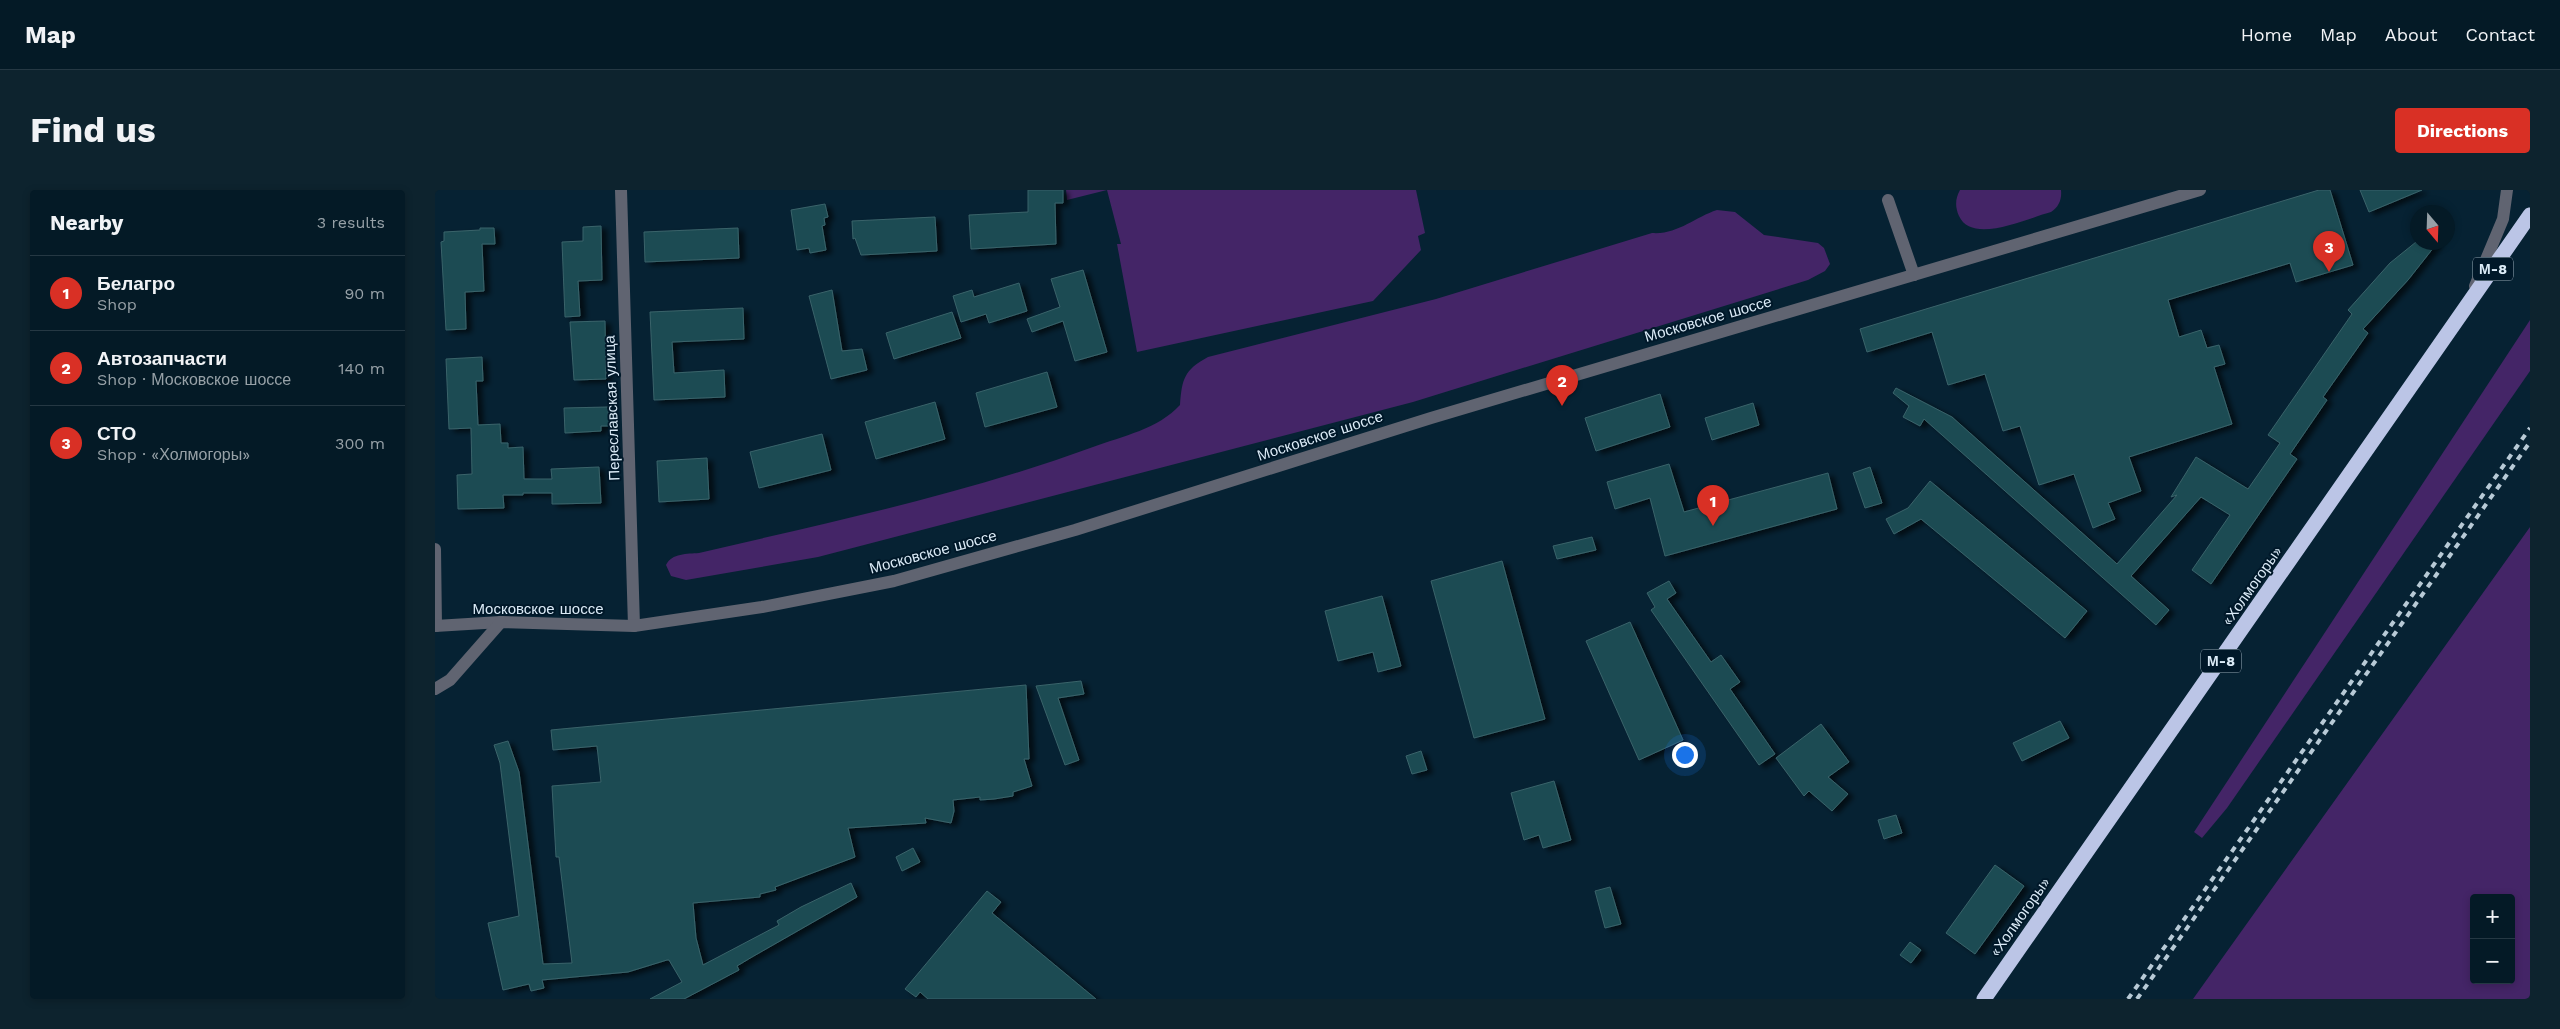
<!DOCTYPE html>
<meta charset="utf-8">
<style>
body{margin:0;font-family:"Work Sans",sans-serif;background:#0d232e;color:#f1f3f6}
.controls{position:absolute;right:15px;bottom:15px;display:grid;overflow:hidden;border-radius:5px;box-shadow:0 2px 8px #0003}
.controls button{width:45px;height:45px;display:grid;place-items:center;padding:0;border:0;border-bottom:1px solid #253843;background:#041a26;color:#f1f3f6;font:25px sans-serif}
.compass{position:absolute;left:1975px;top:15px;width:45px;height:45px;border-radius:50%;background:#041a26;box-shadow:0 2px 8px #0003;rotate:161deg}
.you{position:absolute;left:1249px;top:564px;width:18px;height:18px;margin:-12px;border:4px solid #fff;border-radius:50%;background:#1a73e8;box-shadow:0 0 0 8px #1a73e833}
.badge{display:grid;place-items:center;width:32px;height:32px;border-radius:50%;background:#d93025;color:#fff;font-size:16px;font-weight:700}
.pin{position:absolute;translate:-50% -41px;filter:drop-shadow(0 1px 2px #0008)}
.pin::after{content:'';position:absolute;top:26px;width:18px;height:15px;background:inherit;clip-path:polygon(0 0,100% 0,50% 100%)}
.list{margin:0;padding:0;list-style:none}
h2{display:flex;justify-content:space-between;align-items:center;height:65px;margin:0;padding:0 20px;font-size:21px}
h2 small{font-size:16px;font-weight:400;color:#97a1a7}
.list li{display:grid;grid-template-columns:32px 1fr auto;gap:15px;align-items:center;box-sizing:border-box;height:75px;padding:0 20px;border-top:1px solid #253843}
.list b{display:block;font-size:19px;white-space:nowrap}
.list p{margin:0;font-size:16px;white-space:nowrap;color:#97a1a7}
.list em{font-size:16px;font-style:normal;color:#97a1a7}
.map{position:relative;flex:none;width:2095px;height:809px;overflow:hidden;border-radius:5px}
header{display:flex;align-items:center;gap:30px;box-sizing:border-box;height:70px;padding:0 25px;background:#041a26;border-bottom:1px solid #253843}
header strong{font-size:24px}
nav{display:flex;gap:28px;margin-inline-start:auto;font-size:18px}
.intro{display:flex;align-items:center;justify-content:space-between;box-sizing:border-box;height:120px;padding:0 30px}
h1{margin:0;font-size:35px}
.button{padding:12px 22px;border-radius:5px;background:#d93025;color:#fff;font-size:18px;font-weight:700}
main{display:flex;gap:30px;padding:0 30px}
aside{flex:1;background:#041a26;border-radius:5px;box-shadow:0 2px 8px #0003}
.map>svg:first-child{display:block}
.green{fill:#442567;fill-rule:evenodd}
.building{fill:#1c4b52;stroke:#3a636a;filter:url(#shadow)}
.lines{fill:none;stroke-linecap:round;stroke-linejoin:round}
.minor{stroke:#606471;stroke-width:12}
.highway{stroke:#bbc5e6;stroke-width:15}
.rail{stroke:#b8cad6;stroke-width:4;stroke-dasharray:6 6;stroke-linecap:butt}
.labels{text-anchor:middle;stroke-width:4;stroke-linejoin:round;paint-order:stroke}
.shield{fill:#001829;stroke:#99acb9;stroke-width:1}
.shield-label{font-size:14px;font-weight:bold;fill:#dbebf7}
.street-label{font-size:15px;fill:#dbebf7;stroke:#001829}
</style>
<header>
<strong>Map</strong>
<nav><a>Home</a><a>Map</a><a>About</a><a>Contact</a></nav>
</header>
<div class="intro"><h1>Find us</h1><a class="button">Directions</a></div>
<main>
<aside>
<h2>Nearby<small>3 results</small></h2>
<ul class="list">
<li><span class="badge">1</span><div><b>Белагро</b><p>Shop</p></div><em>90 m</em></li>
<li><span class="badge">2</span><div><b>Автозапчасти</b><p>Shop · Московское шоссе</p></div><em>140 m</em></li>
<li><span class="badge">3</span><div><b>СТО</b><p>Shop · «Холмогоры»</p></div><em>300 m</em></li>
</ul>
</aside>
<div class="map">
<svg width="2095" height="809" viewBox="0 0 2095 809">
<defs>
<filter id="shadow"><feDropShadow dx="5.5" dy="3" stdDeviation="2.5" flood-color="#0009"/></filter>
</defs>
<rect width="100%" height="100%" fill="#062233"/>
<g class="green">
<path d="M 631,0 L 981,0 L 990,43 L 983,46 L 986,60 L 938,111 L 702,162 L 682,54 L 686,54 L 672,0 L 632,10 Z"/>
<path d="M 1525,0 L 1626,0 C 1627,9 1624,17 1616,22 C 1593,28 1537,55 1524,26 C 1520,17 1520,9 1525,0 Z"/>
<path d="M 1282,20 L 1300,22 L 1329,45 L 1383,53 L 1389,58 L 1395,74 L 1390,81 L 1373,90 L 978,212 L 383,367 L 251,390 L 236,386 L 231,375 C 237,363 252,364 264,363 C 396,332 530,304 658,257 C 688,246 723,239 745,215 C 747,189 749,180 773,167 L 1001,109 L 1217,43 C 1242,45 1260,27 1282,20 Z"/>
<path d="M 2095,130 L 2095,181 L 1792,618 L 1767,648 L 1759,642 Z"/>
<path d="M 2095,337 L 2095,809 L 1758,809 ZM 2039,708 L 2076,708 L 2076,790 L 2039,790 Z"/>
</g>
<g class="building">
<path d="M 593,0 L 628,0 L 628,13 L 620,13 L 621,54 L 536,59 L 534,25 L 593,22 Z"/>
<path d="M 1884,0 L 1895,0 L 1918,75 L 1861,92 L 1855,73 L 1733,110 L 1744,147 L 1766,140 L 1772,158 L 1784,155 L 1790,174 L 1779,177 L 1797,234 L 1694,267 L 1706,301 L 1673,313 L 1680,329 L 1658,338 L 1639,284 L 1604,295 L 1585,236 L 1568,241 L 1550,184 L 1513,195 L 1497,142 L 1432,162 L 1425,139 Z"/>
<path d="M 1925,0 L 1987,0 L 1934,22 Z"/>
<path d="M 390,14 L 393,27 L 389,28 L 390,35 L 387,36 L 391,60 L 375,63 L 374,58 L 362,60 L 356,20 Z"/>
<path d="M 500,27 L 502,61 L 426,65 L 420,48 L 418,49 L 417,31 Z"/>
<path d="M 166,36 L 167,90 L 143,91 L 145,126 L 130,127 L 127,52 L 148,51 L 148,37 Z"/>
<path d="M 45,38 L 59,38 L 60,54 L 47,54 L 49,101 L 30,102 L 31,139 L 11,140 L 6,52 L 9,51 L 9,42 L 45,40 Z"/>
<path d="M 303,38 L 304,68 L 210,72 L 209,42 Z"/>
<path d="M 1981,52 L 2003,52 L 1973,90 L 1928,139 L 1933,143 L 1888,207 L 1892,210 L 1855,264 L 1862,269 L 1776,394 L 1757,380 L 1795,325 L 1766,307 L 1696,386 L 1734,420 L 1721,435 L 1489,229 L 1485,236 L 1468,227 L 1474,216 L 1458,203 L 1461,198 L 1517,227 L 1682,374 L 1742,305 L 1736,307 L 1761,267 L 1813,299 L 1845,253 L 1833,245 L 1917,124 L 1913,120 L 1955,73 Z"/>
<path d="M 648,80 L 672,162 L 640,171 L 628,131 L 597,142 L 592,129 L 625,117 L 616,89 Z"/>
<path d="M 584,93 L 592,121 L 554,133 L 551,124 L 526,132 L 518,106 L 537,100 L 539,107 Z"/>
<path d="M 397,100 L 407,161 L 427,159 L 432,180 L 396,189 L 374,106 Z"/>
<path d="M 308,118 L 309,149 L 237,152 L 239,183 L 289,180 L 290,207 L 219,210 L 215,122 Z"/>
<path d="M 517,122 L 526,148 L 459,169 L 451,143 Z"/>
<path d="M 170,131 L 171,189 L 139,190 L 135,132 Z"/>
<path d="M 47,167 L 48,191 L 41,191 L 43,235 L 65,234 L 66,253 L 73,253 L 73,258 L 88,257 L 89,289 L 117,289 L 116,279 L 164,277 L 166,313 L 117,314 L 117,303 L 88,303 L 88,305 L 68,305 L 69,318 L 23,319 L 22,285 L 37,284 L 36,238 L 14,239 L 11,169 Z"/>
<path d="M 612,182 L 622,217 L 550,237 L 541,203 Z"/>
<path d="M 1225,204 L 1235,237 L 1161,261 L 1150,228 Z"/>
<path d="M 500,212 L 510,249 L 441,269 L 430,232 Z"/>
<path d="M 1318,213 L 1324,235 L 1277,250 L 1270,228 Z"/>
<path d="M 173,217 L 174,236 L 166,236 L 166,241 L 130,243 L 129,218 Z"/>
<path d="M 387,244 L 396,280 L 324,298 L 315,262 Z"/>
<path d="M 272,268 L 274,309 L 224,312 L 222,271 Z"/>
<path d="M 1234,274 L 1249,322 L 1393,283 L 1402,319 L 1230,366 L 1215,308 L 1180,319 L 1172,292 Z"/>
<path d="M 1435,277 L 1447,313 L 1430,318 L 1418,283 Z"/>
<path d="M 1495,291 L 1652,421 L 1630,448 L 1486,329 L 1459,344 L 1451,329 L 1473,318 Z"/>
<path d="M 1157,347 L 1161,360 L 1122,369 L 1118,356 Z"/>
<path d="M 1067,371 L 1110,529 L 1039,548 L 996,391 Z"/>
<path d="M 1234,391 L 1241,403 L 1232,409 L 1276,472 L 1286,465 L 1305,492 L 1295,499 L 1340,564 L 1324,575 L 1216,420 L 1220,417 L 1212,403 Z"/>
<path d="M 947,406 L 966,476 L 943,482 L 938,462 L 903,471 L 890,421 Z"/>
<path d="M 1195,432 L 1248,550 L 1204,570 L 1151,451 Z"/>
<path d="M 646,491 L 649,504 L 623,508 L 644,570 L 630,575 L 601,496 Z"/>
<path d="M 591,495 L 594,569 L 589,569 L 597,596 L 578,602 L 578,606 L 559,609 L 545,610 L 545,607 L 518,610 L 519,621 L 516,633 L 490,628 L 491,633 L 413,638 L 420,667 L 340,697 L 341,700 L 325,704 L 325,707 L 258,713 L 261,748 L 268,775 L 344,735 L 342,731 L 366,717 L 416,693 L 422,707 L 317,767 L 302,776 L 304,780 L 249,809 L 215,809 L 247,792 L 234,770 L 232,770 L 193,782 L 107,790 L 109,798 L 96,801 L 94,794 L 68,800 L 53,733 L 84,726 L 65,573 L 59,555 L 73,551 L 84,582 L 108,774 L 137,773 L 124,667 L 121,667 L 117,596 L 166,592 L 162,556 L 118,560 L 116,540 Z"/>
<path d="M 1625,531 L 1634,548 L 1587,571 L 1578,553 Z"/>
<path d="M 1386,534 L 1414,572 L 1393,587 L 1413,604 L 1397,621 L 1374,601 L 1369,606 L 1341,568 Z"/>
<path d="M 986,561 L 992,580 L 977,584 L 971,566 Z"/>
<path d="M 1119,591 L 1136,650 L 1108,658 L 1104,645 L 1089,650 L 1076,603 Z"/>
<path d="M 1461,625 L 1467,643 L 1449,649 L 1443,630 Z"/>
<path d="M 478,658 L 485,672 L 467,681 L 461,667 Z"/>
<path d="M 1560,675 L 1589,696 L 1540,764 L 1511,743 Z"/>
<path d="M 1175,697 L 1186,734 L 1170,738 L 1160,701 Z"/>
<path d="M 552,701 L 566,712 L 557,723 L 661,809 L 493,809 L 485,802 L 481,807 L 470,799 Z"/>
<path d="M 1475,752 L 1486,760 L 1476,773 L 1465,765 Z"/>
</g>
<g class="lines">
<g class="minor">
<path d="M 186,0 L 199,436"/>
<path d="M 1453,10 L 1479,85"/>
<path d="M 2040,96 L 2068,29 L 2072,0"/>
<path d="M 0,359 L 1,436"/>
<path d="M 0,436 L 66,432 L 199,436 L 327,417 L 459,391 L 640,340 L 996,228 L 1765,0"/>
<path d="M 0,499 L 15,490 L 66,432"/>
</g>
<path class="highway" d="M 1549,809 L 2095,25"/>
<g class="rail">
<path d="M 1693,809 L 2095,238"/>
<path d="M 1702,809 L 2095,252"/>
</g>
</g>
<g class="labels">
<g class="shield">
<rect x="2038" y="67.5" width="40" height="23" rx="4"/>
<rect x="1766" y="459.5" width="40" height="23" rx="4"/>
</g>
<g class="shield-label">
<text x="2058" y="84">М-8</text>
<text x="1786" y="476">М-8</text>
</g>
<g class="street-label">
<text transform="translate(1273 129) rotate(-16)" y="5">Московское шоссе</text>
<text transform="translate(177 218) rotate(-92)" y="5">Переславская улица</text>
<text transform="translate(885 246) rotate(-18)" y="5">Московское шоссе</text>
<text transform="translate(498 362) rotate(-15)" y="5">Московское шоссе</text>
<text transform="translate(1817 396) rotate(-55)" y="5">«Холмогоры»</text>
<text x="103" y="424">Московское шоссе</text>
<text transform="translate(1585 727) rotate(-55)" y="5">«Холмогоры»</text>
</g>
</g>
</svg>
<div class="controls">
<button>+</button>
<button>−</button>
</div>
<svg class="compass" viewBox="-18 -18 36 36"><path d="M0-13l5 13h-10z" fill="#e53935"/><path d="M0 13l5-13h-10z" fill="#97a1a7"/></svg>
<div class="you"></div>
<div class="pin badge" style="left:1278px;top:336px">1</div>
<div class="pin badge" style="left:1127px;top:216px">2</div>
<div class="pin badge" style="left:1894px;top:82px">3</div>
</div>
</main>
